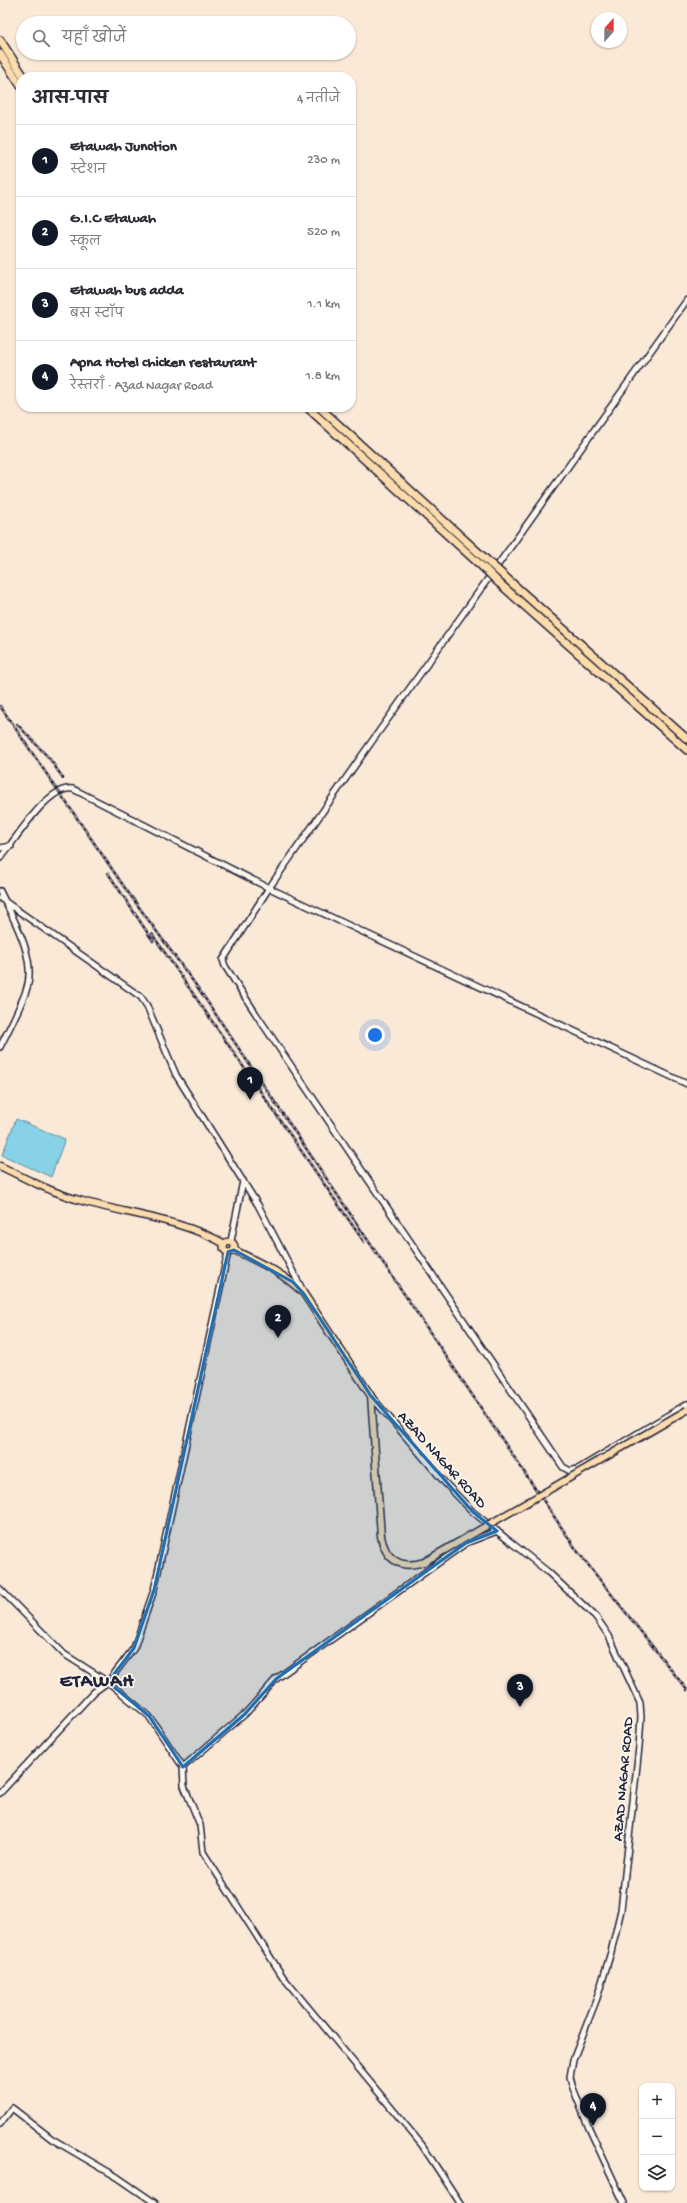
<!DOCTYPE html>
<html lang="hi">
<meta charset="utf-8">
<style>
body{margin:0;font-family:"Gochi Hand","Playpen Sans Deva",sans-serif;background:#f7f7f7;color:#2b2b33}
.controls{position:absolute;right:12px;bottom:12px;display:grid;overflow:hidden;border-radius:8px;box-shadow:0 1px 3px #0004}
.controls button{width:36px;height:36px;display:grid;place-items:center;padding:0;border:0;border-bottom:1px solid #e1e1e2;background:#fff;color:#2b2b33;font:20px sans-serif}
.compass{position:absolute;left:591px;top:12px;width:36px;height:36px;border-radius:50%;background:#fff;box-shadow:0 1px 3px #0004;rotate:21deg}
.you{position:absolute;left:375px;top:1035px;width:14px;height:14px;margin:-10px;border:3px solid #fff;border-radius:50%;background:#1a73e8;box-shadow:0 0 0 6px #1a73e833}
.badge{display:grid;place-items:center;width:26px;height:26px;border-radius:50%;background:#111827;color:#fff;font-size:13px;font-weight:700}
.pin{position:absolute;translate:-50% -33px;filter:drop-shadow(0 1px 2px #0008)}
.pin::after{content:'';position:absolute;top:21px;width:14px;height:12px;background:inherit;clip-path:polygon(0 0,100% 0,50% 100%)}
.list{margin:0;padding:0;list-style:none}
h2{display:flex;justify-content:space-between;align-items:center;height:52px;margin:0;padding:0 16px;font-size:17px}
h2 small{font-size:13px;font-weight:400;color:#7c7c81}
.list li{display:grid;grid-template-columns:26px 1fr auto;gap:12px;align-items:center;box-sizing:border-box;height:72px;padding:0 16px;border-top:1px solid #e1e1e2}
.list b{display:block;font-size:15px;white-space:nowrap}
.list p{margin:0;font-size:13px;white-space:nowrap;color:#7c7c81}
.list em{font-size:13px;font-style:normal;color:#7c7c81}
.icon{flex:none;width:22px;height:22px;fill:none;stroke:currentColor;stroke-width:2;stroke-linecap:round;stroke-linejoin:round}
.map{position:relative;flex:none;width:687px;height:2203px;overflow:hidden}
.search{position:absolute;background:#fff;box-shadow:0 1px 3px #0004;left:16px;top:16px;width:340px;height:44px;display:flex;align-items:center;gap:10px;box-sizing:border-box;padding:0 14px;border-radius:22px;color:#7c7c81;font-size:15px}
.panel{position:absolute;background:#fff;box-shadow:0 1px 3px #0004;left:16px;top:72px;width:340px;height:340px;border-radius:16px}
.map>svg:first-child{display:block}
.water{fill:#87d2e7;stroke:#5f8ca2}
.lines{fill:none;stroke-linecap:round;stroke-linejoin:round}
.secondary-casing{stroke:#22223b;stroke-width:8}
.primary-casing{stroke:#22223b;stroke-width:9}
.highway-casing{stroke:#22223b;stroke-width:10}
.secondary{stroke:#fbf7ec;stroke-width:5}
.primary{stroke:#fcdcac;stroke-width:6}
.highway{stroke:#fcdcac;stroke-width:7}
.rail-casing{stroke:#22223b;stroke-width:2.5}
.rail{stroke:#fbf7ec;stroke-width:1;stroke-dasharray:3;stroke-linecap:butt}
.primary-bridge-casing{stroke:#22223b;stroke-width:9;stroke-linecap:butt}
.highway-bridge-casing{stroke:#22223b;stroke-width:10;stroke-linecap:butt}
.primary-bridge{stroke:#fcdcac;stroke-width:6}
.highway-bridge{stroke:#fcdcac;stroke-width:7}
.marked{fill:#1f6fb2;fill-opacity:0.2;stroke:#1f6fb2;stroke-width:3;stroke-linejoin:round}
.labels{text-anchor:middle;stroke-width:3.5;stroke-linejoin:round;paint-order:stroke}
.street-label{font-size:15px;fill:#22223b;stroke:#fbf7ec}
.district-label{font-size:19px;font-weight:bold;letter-spacing:1px;fill:#22223b;stroke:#fbf7ec}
</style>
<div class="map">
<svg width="687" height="2203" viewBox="0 0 687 2203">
<rect width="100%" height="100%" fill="#fbe9d8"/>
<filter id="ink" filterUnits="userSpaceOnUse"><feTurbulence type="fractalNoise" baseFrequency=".025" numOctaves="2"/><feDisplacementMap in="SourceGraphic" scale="8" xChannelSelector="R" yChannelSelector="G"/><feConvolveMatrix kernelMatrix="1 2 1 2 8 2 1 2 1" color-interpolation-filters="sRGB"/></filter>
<g filter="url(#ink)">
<path class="water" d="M 16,1119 L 65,1139 L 51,1177 L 2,1155 Z"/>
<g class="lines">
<g class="secondary-casing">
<g id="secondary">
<path d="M 687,300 L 370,744 L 269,888 L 223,960 L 225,966 L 256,1014 L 563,1467 L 570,1471 L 578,1469 L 687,1404"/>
<path d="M 0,848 L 11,846"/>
<path d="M 0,858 C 16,840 48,784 73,789 L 269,888 L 687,1084"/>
<path d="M 0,891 C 13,919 38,959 26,991 C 19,1010 9,1029 0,1047"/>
<path d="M 0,898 L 141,997 L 147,1006 L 176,1075 L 258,1205 L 303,1291"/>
<path d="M 231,1241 L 243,1181"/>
<path d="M 371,1396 L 445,1483 L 473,1512 L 548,1572 L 596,1617 L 609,1636 L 640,1703 L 641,1717 L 639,1747 L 621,1910 L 611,1952 L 597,1998 L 573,2060 L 570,2077 L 573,2088 L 589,2128 L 624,2203"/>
<path d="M 0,1589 L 64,1654 L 108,1682 L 149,1716 L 183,1767 L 184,1786 L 200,1825 L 203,1852 L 283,1977 L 422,2145 L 460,2203"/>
<path d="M 183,1767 L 245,1714 L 276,1679 L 466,1543 L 497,1531"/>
<path d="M 0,1793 L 94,1692 L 108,1682 L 134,1648 L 154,1590 L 228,1252"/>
<path d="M 0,2124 L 12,2108 L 52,2139 L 117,2177 L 155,2203"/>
</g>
</g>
<g class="primary-casing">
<g id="primary">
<path d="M 0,1166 C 26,1179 51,1192 79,1200 C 129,1215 178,1218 225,1244"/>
<circle cx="229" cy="1247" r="5.5"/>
<path d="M 234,1250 C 259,1262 284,1273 304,1294 L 371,1396 L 381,1536"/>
</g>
</g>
<g class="highway-casing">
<g id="highway">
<path d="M 0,40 L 24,77"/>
<path d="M 0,54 L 21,86"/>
<path d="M 307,407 L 486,570"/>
<path d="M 319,407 L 491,564"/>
<path d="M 504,576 L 687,739"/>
<path d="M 498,582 L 687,750"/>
</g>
</g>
<use href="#secondary" class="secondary"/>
<use href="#primary" class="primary"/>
<use href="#highway" class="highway"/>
<g class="rail-casing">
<g id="rail">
<path d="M 0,706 L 125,888 L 198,988 L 578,1552 L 687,1690"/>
<path d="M 17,724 L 49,758 L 63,778"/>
<path d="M 108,873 L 153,941"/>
<path d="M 152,934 L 364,1242"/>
</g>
</g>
<use href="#rail" class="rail"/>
<g class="primary-bridge-casing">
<path id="primary-bridge" d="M 381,1536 C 385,1559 400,1570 424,1562 L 687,1410"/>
</g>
<g class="highway-bridge-casing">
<g id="highway-bridge">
<path d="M 491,564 L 504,576"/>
<path d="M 486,570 L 498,582"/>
</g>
</g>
<use href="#primary-bridge" class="primary-bridge"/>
<use href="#highway-bridge" class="highway-bridge"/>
</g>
</g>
<path class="marked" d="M 234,1250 L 293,1282 L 304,1294 L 371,1396 L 473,1512 L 497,1531 L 466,1543 L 276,1679 L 245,1714 L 183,1767 L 149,1716 L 108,1682 L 134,1648 L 154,1590 L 228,1252 Z"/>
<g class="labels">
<g class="street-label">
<text transform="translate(443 1459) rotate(48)" y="5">AZAD NAGAR ROAD</text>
<text transform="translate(622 1779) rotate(-85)" y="5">AZAD NAGAR ROAD</text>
</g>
<g class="district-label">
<text x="97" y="1686">ETAWAH</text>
</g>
</g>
</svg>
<div class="controls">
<button>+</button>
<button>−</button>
<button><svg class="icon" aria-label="layers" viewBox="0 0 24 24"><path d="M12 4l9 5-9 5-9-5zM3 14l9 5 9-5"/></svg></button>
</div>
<svg class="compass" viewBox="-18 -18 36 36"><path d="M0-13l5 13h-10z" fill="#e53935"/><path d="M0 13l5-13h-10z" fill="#7c7c81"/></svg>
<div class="you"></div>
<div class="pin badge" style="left:250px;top:1100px">1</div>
<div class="pin badge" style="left:278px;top:1338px">2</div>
<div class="pin badge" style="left:520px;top:1707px">3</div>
<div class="pin badge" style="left:593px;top:2126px">4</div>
<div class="search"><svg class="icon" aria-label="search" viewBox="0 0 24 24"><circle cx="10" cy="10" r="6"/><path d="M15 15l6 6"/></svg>यहाँ खोजें</div>
<section class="panel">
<h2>आस-पास<small>4 नतीजे</small></h2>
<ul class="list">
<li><span class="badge">1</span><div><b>Etawah Junction</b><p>स्टेशन</p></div><em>230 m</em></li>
<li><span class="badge">2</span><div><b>G.I.C Etawah</b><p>स्कूल</p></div><em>520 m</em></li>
<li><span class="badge">3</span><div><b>Etawah bus adda</b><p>बस स्टॉप</p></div><em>1.1 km</em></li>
<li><span class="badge">4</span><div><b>Apna Hotel chicken restaurant</b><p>रेस्तराँ · Azad Nagar Road</p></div><em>1.8 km</em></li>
</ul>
</section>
</div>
